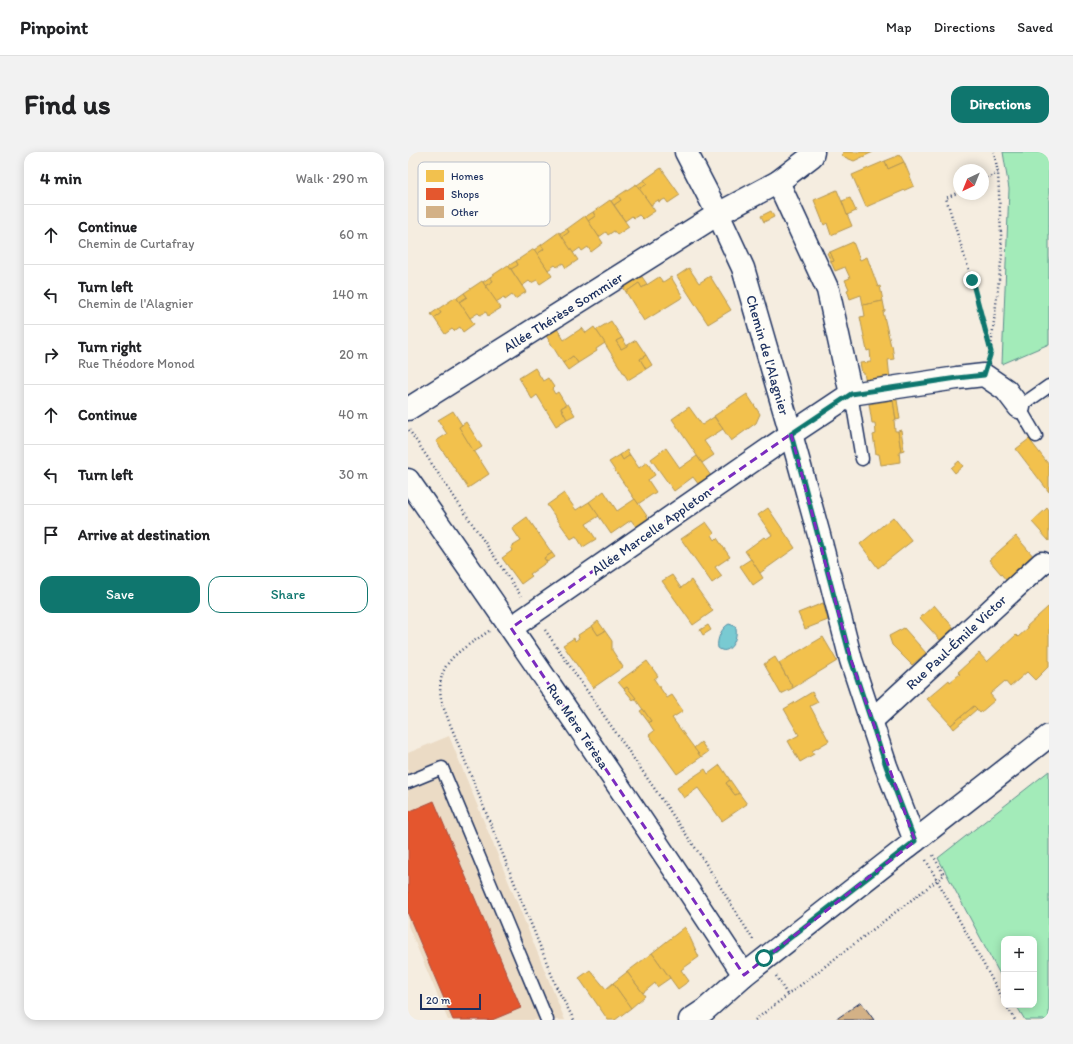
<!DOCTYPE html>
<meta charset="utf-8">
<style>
body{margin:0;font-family:Itim,sans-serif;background:#f2f2f2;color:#202124}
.controls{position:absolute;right:12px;bottom:12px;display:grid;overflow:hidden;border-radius:8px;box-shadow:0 2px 10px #0003}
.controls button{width:36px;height:36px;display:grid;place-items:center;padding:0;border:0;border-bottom:1px solid #e0e0e0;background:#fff;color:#202124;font:20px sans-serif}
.compass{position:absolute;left:545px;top:12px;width:36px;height:36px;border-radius:50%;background:#fff;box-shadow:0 2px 10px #0003;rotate:223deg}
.scale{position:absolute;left:12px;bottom:10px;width:61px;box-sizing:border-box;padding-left:4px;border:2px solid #1b2f5e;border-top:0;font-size:11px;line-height:14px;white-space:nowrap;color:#1b2f5e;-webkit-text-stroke:3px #fdfcf7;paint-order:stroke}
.stop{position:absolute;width:12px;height:12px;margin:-9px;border:3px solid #0f766e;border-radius:50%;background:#fff}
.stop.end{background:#0f766e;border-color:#fff;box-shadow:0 1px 4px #0008}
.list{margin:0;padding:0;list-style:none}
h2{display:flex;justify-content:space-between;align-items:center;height:52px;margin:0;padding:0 16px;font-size:17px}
h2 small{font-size:13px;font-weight:400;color:#757577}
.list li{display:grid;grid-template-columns:26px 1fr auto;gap:12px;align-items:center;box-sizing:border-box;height:60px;padding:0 16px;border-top:1px solid #e0e0e0}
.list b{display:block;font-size:15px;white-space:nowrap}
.list p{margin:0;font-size:13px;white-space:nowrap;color:#757577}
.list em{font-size:13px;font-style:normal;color:#757577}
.actions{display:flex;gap:8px;padding:12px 16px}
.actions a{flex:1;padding:9px 0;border:1px solid #0f766e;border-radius:12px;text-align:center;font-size:14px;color:#0f766e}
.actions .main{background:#0f766e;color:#fff}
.icon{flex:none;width:22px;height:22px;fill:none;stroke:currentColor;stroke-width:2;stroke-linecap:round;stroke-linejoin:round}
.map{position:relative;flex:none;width:641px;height:868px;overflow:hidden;border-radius:12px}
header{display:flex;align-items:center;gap:24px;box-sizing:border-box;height:56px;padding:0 20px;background:#fff;border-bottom:1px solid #e0e0e0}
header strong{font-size:19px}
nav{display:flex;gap:22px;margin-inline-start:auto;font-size:14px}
.intro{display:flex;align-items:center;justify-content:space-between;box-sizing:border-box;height:96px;padding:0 24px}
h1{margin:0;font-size:28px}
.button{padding:10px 18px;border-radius:12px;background:#0f766e;color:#fff;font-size:14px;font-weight:700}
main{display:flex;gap:24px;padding:0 24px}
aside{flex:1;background:#fff;border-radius:12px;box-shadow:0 2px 10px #0003}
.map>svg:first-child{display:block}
.built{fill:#ebdbc5}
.green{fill:#a3ebb9;stroke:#5f8d8c}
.water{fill:#79cad2;stroke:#538ca4}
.homes{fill:#f2c14e;stroke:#b29553}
.shops{fill:#e4572e;stroke:#a84b3c}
.building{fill:#d3b186;stroke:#1b2f5e}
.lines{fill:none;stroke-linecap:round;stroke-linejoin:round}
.service-casing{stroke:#1b2f5e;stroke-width:15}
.minor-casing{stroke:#1b2f5e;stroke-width:25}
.path{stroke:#1b2f5e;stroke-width:2.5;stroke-dasharray:1 3;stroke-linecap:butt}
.service{stroke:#fdfcf7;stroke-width:12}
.minor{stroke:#fdfcf7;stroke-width:22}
.route{stroke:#0f766e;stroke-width:5}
.marked{fill:none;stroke:#7b2cbf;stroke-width:3;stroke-dasharray:8 5;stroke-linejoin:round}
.labels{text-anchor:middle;stroke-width:4;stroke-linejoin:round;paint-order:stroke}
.street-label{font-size:14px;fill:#1b2f5e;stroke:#fdfcf7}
.key{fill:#fdfcf7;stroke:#b9bec9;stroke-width:1}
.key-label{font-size:11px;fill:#1b2f5e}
</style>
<header>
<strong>Pinpoint</strong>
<nav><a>Map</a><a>Directions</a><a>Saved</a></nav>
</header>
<div class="intro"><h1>Find us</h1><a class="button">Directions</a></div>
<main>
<aside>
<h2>4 min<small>Walk · 290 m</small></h2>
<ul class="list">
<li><svg class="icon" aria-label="ahead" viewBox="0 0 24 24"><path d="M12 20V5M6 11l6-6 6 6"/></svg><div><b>Continue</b><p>Chemin de Curtafray</p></div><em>60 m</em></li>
<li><svg class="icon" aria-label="left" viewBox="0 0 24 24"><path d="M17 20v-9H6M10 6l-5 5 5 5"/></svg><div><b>Turn left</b><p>Chemin de l'Alagnier</p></div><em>140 m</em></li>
<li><svg class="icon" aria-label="right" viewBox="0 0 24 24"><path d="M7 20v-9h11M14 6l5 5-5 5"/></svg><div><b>Turn right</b><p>Rue Théodore Monod</p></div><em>20 m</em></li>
<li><svg class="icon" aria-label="ahead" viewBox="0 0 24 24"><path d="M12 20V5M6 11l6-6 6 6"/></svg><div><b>Continue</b></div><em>40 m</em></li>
<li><svg class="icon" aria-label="left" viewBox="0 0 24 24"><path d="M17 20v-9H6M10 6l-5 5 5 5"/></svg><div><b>Turn left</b></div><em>30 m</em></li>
<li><svg class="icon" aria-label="arrive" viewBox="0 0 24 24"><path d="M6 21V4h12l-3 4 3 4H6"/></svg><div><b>Arrive at destination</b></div></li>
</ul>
<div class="actions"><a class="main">Save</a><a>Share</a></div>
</aside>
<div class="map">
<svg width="641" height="868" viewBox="0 0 641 868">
<rect width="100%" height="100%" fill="#f5ede0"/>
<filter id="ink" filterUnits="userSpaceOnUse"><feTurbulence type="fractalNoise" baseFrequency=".025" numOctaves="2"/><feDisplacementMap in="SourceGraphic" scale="8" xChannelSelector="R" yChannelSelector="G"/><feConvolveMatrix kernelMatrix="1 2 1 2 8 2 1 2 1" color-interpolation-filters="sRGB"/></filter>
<g filter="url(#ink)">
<path class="built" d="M 41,584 L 157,868 L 40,868 L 0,774 L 0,601 Z"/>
<g class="green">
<path d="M 595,0 L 641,0 L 641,192 L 594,212 L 601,37 Z"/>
<path d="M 641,619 L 641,868 L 617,868 L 608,853 L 626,853 L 626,787 L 596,787 L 596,830 L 530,706 Z"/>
</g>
<path class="water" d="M 321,472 L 327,474 C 332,483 322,506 310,496 C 308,488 314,475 321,472 Z"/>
<g class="homes">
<path d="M 435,0 L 465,0 L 446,9 L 434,4 Z"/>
<path d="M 492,3 L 496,10 L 480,17 L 477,9 Z"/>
<path d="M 477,9 L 480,17 L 496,10 L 506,34 L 458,55 L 444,23 Z"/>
<path d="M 253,16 L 272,43 L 260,51 L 257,47 L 251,50 L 250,48 L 243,53 L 231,37 L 239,32 L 236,28 Z"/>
<path d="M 236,28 L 239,32 L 231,37 L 229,33 Z"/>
<path d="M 228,32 L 247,59 L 235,67 L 231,63 L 226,66 L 224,64 L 217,69 L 206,53 L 213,48 L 210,44 Z"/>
<path d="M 429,38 L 444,74 L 423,83 L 419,71 L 416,73 L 406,48 Z"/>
<path d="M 210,44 L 213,48 L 206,53 L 203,49 Z"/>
<path d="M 442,46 L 448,59 L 439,63 L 434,49 Z"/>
<path d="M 202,48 L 221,75 L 209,83 L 206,79 L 200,83 L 198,80 L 191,85 L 180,69 L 187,64 L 185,60 Z"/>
<path d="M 363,59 L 366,65 L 356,70 L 353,64 Z"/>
<path d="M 185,60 L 187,64 L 180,69 L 177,65 Z"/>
<path d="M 177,64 L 195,91 L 183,100 L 180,95 L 174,99 L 172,96 L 165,101 L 154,85 L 161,80 L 159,77 Z"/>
<path d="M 159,77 L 161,80 L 154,85 L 152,81 Z"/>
<path d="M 151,80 L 170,108 L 158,116 L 155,111 L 149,115 L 147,113 L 140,118 L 129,102 L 136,97 L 133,93 Z"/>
<path d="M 445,90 L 452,108 L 459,105 L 470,135 L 472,134 L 475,149 L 455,153 L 453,143 L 442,147 L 439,138 L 441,137 L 437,128 L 442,126 L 437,115 L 427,119 L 423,110 L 426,109 L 422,100 Z"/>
<path d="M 133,93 L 136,97 L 129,102 L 126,98 Z"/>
<path d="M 126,97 L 144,124 L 132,132 L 129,128 L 123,131 L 121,129 L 114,134 L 103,117 L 110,113 L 108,109 Z"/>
<path d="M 422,100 L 426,109 L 423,110 L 419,101 Z"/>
<path d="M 108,109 L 110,113 L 103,117 L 100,114 Z"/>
<path d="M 100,113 L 118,140 L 107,147 L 104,143 L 97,148 L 96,145 L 88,150 L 77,134 L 85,129 L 82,125 Z"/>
<path d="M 281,116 L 291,131 L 302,124 L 323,158 L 300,172 L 269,124 Z"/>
<path d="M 232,122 L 239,132 L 234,136 L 231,131 L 218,140 L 214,133 Z"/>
<path d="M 82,125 L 85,129 L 77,134 L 75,130 Z"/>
<path d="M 251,125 L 255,130 L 263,125 L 275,145 L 236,169 L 218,140 L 231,131 L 234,136 Z"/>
<path d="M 74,129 L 93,156 L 80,164 L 78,160 L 72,163 L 70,161 L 62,166 L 51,150 L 59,145 L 56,141 Z"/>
<path d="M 56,141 L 59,145 L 51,150 L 49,146 Z"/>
<path d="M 48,145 L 66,172 L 55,180 L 52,175 L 46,179 L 44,177 L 37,182 L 26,166 L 33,161 L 30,157 Z"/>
<path d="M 475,149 L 477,159 L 475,160 L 483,194 L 484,193 L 486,207 L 480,208 L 482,227 L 458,231 L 456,221 L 454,221 L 452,211 L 463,210 L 462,198 L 459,199 L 452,165 L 457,164 L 455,153 Z"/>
<path d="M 30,157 L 33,161 L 26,166 L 23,162 Z"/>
<path d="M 203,169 L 214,186 L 208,189 L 213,197 L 228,188 L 238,203 L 232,207 L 238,217 L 220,228 L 188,178 Z"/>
<path d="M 148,175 L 156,188 L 174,176 L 178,181 L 186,175 L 197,191 L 188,197 L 189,199 L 170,211 L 165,204 L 155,211 L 137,182 Z"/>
<path d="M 214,186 L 219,194 L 213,197 L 208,189 Z"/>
<path d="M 238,203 L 244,213 L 238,217 L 232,207 Z"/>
<path d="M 165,204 L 170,211 L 160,218 L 155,211 Z"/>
<path d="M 127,216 L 135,229 L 140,226 L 146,235 L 144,237 L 147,242 L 150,240 L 158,253 L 153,256 L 159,267 L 148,274 L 129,243 L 124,247 L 111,226 Z"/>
<path d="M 339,242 L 352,262 L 348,271 L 323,289 L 306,264 Z"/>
<path d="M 485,248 L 488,268 L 486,268 L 487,279 L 490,279 L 493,299 L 491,299 L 492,310 L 473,313 L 471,302 L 468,302 L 465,283 L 468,282 L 467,271 L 464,271 L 461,252 Z"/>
<path d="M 485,248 L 489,248 L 492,267 L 488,268 Z"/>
<path d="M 160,252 L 167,263 L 159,267 L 153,256 Z"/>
<path d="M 281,255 L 294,273 L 306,265 L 315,277 L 296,289 L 306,303 L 294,311 L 264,267 Z"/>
<path d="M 45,259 L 54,273 L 51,275 L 81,322 L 60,336 L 28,289 L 39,282 L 30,268 Z"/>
<path d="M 58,270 L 74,295 L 66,300 L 51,275 Z"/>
<path d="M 493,278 L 496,298 L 493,299 L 490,279 Z"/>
<path d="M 621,287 L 641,313 L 641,340 L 608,297 Z"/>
<path d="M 258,296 L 272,316 L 289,304 L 303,324 L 291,333 L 285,325 L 266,339 L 243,307 Z"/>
<path d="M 219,298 L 222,303 L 215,308 L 212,303 Z"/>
<path d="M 212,303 L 215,308 L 222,303 L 231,316 L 239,310 L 247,323 L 240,328 L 248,340 L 230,352 L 201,310 Z"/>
<path d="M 551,309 L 555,314 L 547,321 L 543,316 Z"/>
<path d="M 196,339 L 209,359 L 227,347 L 241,367 L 229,376 L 223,368 L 203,382 L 181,350 Z"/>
<path d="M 156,341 L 168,358 L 181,350 L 191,364 L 178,372 L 188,387 L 175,395 L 168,384 L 163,387 L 139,353 Z"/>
<path d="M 360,356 L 387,396 L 352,421 L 337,399 L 356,385 L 358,387 L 364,383 L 350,363 Z"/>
<path d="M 639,356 L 641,359 L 641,389 L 624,370 Z"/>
<path d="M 119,365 L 144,401 L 136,406 L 139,410 L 122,422 L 124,424 L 113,432 L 94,406 L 105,398 L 103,395 L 113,389 L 104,376 Z"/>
<path d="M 485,365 L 504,389 L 470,416 L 452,392 Z"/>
<path d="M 298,370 L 306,381 L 304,383 L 307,388 L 309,386 L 322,405 L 307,415 L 314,424 L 304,431 L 273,387 Z"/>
<path d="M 608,384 L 626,405 L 599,429 L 581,408 Z"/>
<path d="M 144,401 L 147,405 L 139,410 L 136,406 Z"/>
<path d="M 343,407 L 355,426 L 345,433 L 332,414 Z"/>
<path d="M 264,423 L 273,436 L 283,428 L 305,459 L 285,473 L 254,429 Z"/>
<path d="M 415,451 L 420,468 L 397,477 L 390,461 Z"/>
<path d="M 526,453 L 546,476 L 532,488 L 512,466 Z"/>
<path d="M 640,455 L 641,457 L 641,514 L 627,528 L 619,520 L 602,535 L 597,529 L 582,542 L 587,548 L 572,561 L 566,554 L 543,573 L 519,547 L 541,528 L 542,530 L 552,522 L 550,520 L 571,501 L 579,510 L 608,483 L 610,485 L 620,476 L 618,475 Z"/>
<path d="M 190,469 L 197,479 L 190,483 L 184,474 Z"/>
<path d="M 300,473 L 303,478 L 295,483 L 292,478 Z"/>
<path d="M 184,474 L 190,483 L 197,479 L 204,489 L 204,498 L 215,515 L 185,536 L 155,493 L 166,486 L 167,489 L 171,486 L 170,483 Z"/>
<path d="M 496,476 L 518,501 L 504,513 L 484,493 L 481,484 Z"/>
<path d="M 415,485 L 429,509 L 385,536 L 371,511 Z"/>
<path d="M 367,505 L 385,536 L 373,542 L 356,512 Z"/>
<path d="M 239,509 L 250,524 L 246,527 L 259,546 L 264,543 L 275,559 L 264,566 L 293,605 L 269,622 L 241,583 L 246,579 L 241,571 L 243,569 L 219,535 L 216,537 L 210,530 Z"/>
<path d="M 219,535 L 228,546 L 225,548 L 216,537 Z"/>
<path d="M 404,540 L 410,550 L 402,554 L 421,589 L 404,599 L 406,602 L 392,610 L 380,589 L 391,583 L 376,557 Z"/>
<path d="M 566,554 L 569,557 L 546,577 L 543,573 Z"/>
<path d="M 235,557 L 243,569 L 241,571 L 232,559 Z"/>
<path d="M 293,590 L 300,600 L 293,605 L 286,596 Z"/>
<path d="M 312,613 L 322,628 L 318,631 L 327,643 L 331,641 L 339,652 L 314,669 L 290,636 L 276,646 L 269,636 L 297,617 L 300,622 Z"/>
<path d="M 322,628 L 331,641 L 327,643 L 318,631 Z"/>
<path d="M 277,775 L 291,805 L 273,818 L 281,829 L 270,837 L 244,801 Z"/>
<path d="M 244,801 L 262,826 L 249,835 L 247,831 L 235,841 L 219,820 Z"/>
<path d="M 182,818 L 198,837 L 205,831 L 223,856 L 207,868 L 200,868 L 171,826 Z"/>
<path d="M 219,820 L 237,844 L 223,856 L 205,831 Z"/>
</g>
<path class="shops" d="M 26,649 L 113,856 L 84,868 L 45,868 L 0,762 L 0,660 Z"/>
<path class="building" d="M 453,850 L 466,868 L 427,868 Z"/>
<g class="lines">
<g class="service-casing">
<g id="service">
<path d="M 443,242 L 454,307"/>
<path d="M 628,284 L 611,255 L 641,234"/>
<path d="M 0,630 L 34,616 L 139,868"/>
</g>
</g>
<g class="minor-casing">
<g id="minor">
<path d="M 278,0 L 310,62 L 335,116 L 383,282 L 411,383 L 443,508 L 478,614 L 507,689"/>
<path d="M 443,242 L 549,226 L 576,223 L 598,238 L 611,255"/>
<path d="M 0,257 L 310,62 L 370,30 L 404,4 L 405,0"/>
<path d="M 0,328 C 114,491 227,656 336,823"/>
<path d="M 103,476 L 383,282 L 443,242 L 420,138 L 370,30"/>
<path d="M 463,569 L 634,411"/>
<path d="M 282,868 L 297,858 L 336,823 L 641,584"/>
</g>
</g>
<g class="path">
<path d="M 575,28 L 590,21"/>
<path d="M 551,40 L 538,46 L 564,128 L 582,198"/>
<path d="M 582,203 L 594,102 L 590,21 L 586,0"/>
<path d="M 1,278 L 113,444"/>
<path d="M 137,478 L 295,707 L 346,789"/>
<path d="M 81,479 C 51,500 25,510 34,552 L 149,836 L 166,868"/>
<path d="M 518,708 L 596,849"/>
<path d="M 368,824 L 380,844"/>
<path d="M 598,853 L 607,868"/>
<path d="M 347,868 L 536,723 L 525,703 L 525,701"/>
</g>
<use href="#service" class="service"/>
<use href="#minor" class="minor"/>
</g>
</g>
<g class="lines" filter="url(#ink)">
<path class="route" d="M 356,806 L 507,689 L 478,614 L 443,508 L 383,282 L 443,242 L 549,226 L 576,223 L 583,200 L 564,128"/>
</g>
<path class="marked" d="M 383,282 L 443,508 L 507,689 L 336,823 L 103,476 Z"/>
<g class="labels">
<g class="street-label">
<text transform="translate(155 160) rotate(-32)" y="5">Allée Thérèse Sommier</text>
<text transform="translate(360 203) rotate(74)" y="5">Chemin de l'Alagnier</text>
<text transform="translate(243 379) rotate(-35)" y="5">Allée Marcelle Appleton</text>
<text transform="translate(548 490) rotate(-43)" y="5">Rue Paul-Émile Victor</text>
<text transform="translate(170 574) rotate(56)" y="5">Rue Mère Térèsa</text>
</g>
</g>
<rect x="10" y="10" width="132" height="64" rx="6" class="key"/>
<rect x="18" y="18" width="18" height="12" fill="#f2c14e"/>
<rect x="18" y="36" width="18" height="12" fill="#e4572e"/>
<rect x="18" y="54" width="18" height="12" fill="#d3b186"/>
<g class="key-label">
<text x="43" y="28">Homes</text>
<text x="43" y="46">Shops</text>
<text x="43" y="64">Other</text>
</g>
</svg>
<div class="controls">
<button>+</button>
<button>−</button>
</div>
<svg class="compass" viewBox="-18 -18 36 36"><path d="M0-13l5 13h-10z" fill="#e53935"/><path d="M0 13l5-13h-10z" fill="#757577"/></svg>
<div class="scale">20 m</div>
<div class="stop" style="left:356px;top:806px"></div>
<div class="stop end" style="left:564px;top:128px"></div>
</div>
</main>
